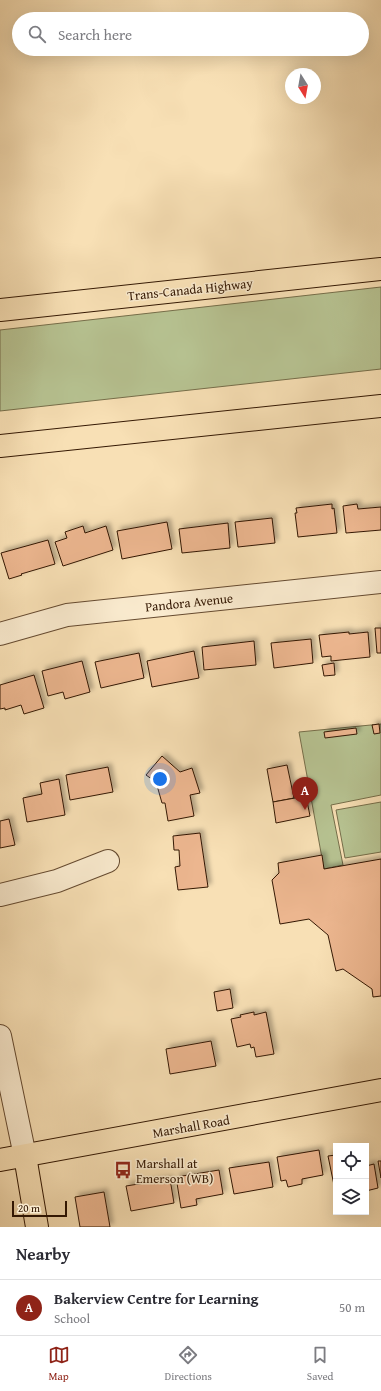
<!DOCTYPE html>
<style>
body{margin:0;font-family:"Gentium Book Plus",serif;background:#f2f2f3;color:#2b2b33}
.controls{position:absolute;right:12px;bottom:12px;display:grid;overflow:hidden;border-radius:0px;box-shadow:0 4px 16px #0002}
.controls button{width:36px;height:36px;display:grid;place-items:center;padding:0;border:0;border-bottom:1px solid #e1e1e2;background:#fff;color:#2b2b33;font:20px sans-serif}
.compass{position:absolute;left:285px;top:68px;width:36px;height:36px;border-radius:50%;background:#fff;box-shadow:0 4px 16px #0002;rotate:169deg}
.scale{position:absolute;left:12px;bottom:10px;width:55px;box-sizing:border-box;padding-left:4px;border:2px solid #341803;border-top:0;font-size:11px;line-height:14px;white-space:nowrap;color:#341803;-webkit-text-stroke:3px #faebcf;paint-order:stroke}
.you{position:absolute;left:160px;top:779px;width:14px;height:14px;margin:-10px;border:3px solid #fff;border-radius:50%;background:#1a73e8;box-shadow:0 0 0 6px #1a73e833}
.badge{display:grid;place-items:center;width:26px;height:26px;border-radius:50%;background:#8f2418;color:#fff;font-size:13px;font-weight:700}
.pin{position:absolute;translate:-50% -33px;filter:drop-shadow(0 1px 2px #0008)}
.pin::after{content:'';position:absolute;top:21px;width:14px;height:12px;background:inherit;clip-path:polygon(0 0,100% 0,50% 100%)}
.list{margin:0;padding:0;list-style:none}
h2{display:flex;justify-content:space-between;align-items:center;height:52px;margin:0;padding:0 16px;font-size:17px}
h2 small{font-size:13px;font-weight:400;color:#7c7c81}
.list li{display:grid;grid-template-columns:26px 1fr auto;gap:12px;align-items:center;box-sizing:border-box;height:56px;padding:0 16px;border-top:1px solid #e1e1e2}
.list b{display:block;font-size:15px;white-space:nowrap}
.list p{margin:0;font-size:13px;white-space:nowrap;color:#7c7c81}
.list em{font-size:13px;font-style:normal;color:#7c7c81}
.icon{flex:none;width:22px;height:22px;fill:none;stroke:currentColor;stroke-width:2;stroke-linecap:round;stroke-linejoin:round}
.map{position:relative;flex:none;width:381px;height:1227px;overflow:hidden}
.search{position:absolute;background:#fff;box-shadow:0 4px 16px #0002;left:12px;right:12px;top:12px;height:44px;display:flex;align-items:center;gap:10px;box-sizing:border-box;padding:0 14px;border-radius:22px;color:#7c7c81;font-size:15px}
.sheet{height:108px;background:#fff}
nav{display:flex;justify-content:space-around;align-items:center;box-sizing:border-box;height:56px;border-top:1px solid #e1e1e2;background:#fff;font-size:11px;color:#7c7c81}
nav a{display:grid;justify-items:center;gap:2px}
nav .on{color:#8f2418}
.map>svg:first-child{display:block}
.green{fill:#b7c392;stroke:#766e4a}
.building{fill:#ecb68f;stroke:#341803;filter:url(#shadow)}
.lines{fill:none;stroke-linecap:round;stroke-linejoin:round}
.minor-casing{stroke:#654a30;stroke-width:24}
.major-casing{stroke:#341803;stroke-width:24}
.highway-casing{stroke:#341803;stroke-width:24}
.minor{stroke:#faebcf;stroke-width:22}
.major{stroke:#f8e0b5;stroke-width:22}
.highway{stroke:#f8e0b5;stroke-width:22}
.labels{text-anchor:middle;stroke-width:3;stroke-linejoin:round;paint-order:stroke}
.street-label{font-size:13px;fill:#341803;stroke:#faebcf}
.poi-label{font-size:13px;fill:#341803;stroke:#faebcf;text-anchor:start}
</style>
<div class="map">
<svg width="381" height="1227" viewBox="0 0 381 1227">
<defs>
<filter id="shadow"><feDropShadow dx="3.5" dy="-3.5" stdDeviation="2" flood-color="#0004"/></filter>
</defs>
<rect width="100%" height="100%" fill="#f8e0b5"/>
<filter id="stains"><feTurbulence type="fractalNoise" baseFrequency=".005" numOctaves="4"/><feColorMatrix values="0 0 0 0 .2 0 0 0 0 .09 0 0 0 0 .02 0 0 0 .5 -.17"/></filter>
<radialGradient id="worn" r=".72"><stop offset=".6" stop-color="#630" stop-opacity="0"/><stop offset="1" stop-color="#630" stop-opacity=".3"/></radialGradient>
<g class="green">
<path d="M 381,287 L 381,369 L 0,411 L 0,330 Z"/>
<path d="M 381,724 L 381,795 L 331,805 L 343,865 L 324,869 L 299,732 Z"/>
<path d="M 381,802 L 381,852 L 345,858 L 336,810 Z"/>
</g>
<g class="building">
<path d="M 332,504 L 332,509 L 334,508 L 337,533 L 298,537 L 295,513 L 297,513 L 296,508 Z"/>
<path d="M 357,504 L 358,509 L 381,507 L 381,530 L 346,533 L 343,506 Z"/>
<path d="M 272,518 L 275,543 L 238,547 L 235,522 Z"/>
<path d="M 167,522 L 172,549 L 122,559 L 117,531 Z"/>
<path d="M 228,523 L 230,548 L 182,553 L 179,529 Z"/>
<path d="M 83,526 L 85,533 L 106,526 L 113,550 L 63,566 L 55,542 L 67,538 L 65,532 Z"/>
<path d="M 48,540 L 55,564 L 21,574 L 22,575 L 9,579 L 1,553 Z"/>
<path d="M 375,628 L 381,628 L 381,653 L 377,653 Z"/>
<path d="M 349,632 L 349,634 L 368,632 L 370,657 L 331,661 L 331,656 L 322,657 L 319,635 Z"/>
<path d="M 311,639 L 313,663 L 274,668 L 271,643 Z"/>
<path d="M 254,641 L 256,665 L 204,670 L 202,647 Z"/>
<path d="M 194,651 L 199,678 L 152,687 L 147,661 Z"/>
<path d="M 139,653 L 144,678 L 101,688 L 95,662 Z"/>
<path d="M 82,661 L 90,692 L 65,699 L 63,692 L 48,696 L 42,671 Z"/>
<path d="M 334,663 L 335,675 L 324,676 L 322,665 Z"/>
<path d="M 34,675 L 44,708 L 24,714 L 21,705 L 5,710 L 5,708 L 0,709 L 0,685 Z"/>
<path d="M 379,724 L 380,733 L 374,734 L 372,725 Z"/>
<path d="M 356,728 L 357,734 L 325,738 L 324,732 Z"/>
<path d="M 162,756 L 180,772 L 192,768 L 200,793 L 190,795 L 194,816 L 168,821 L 165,803 L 162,803 L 156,782 L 146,775 Z"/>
<path d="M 287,765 L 294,798 L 273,802 L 267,769 Z"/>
<path d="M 108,767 L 113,792 L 70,800 L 66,775 Z"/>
<path d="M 59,779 L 65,815 L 27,822 L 23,798 L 42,794 L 40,783 Z"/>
<path d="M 306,796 L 310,816 L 276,823 L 273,802 Z"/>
<path d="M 9,819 L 15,845 L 0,848 L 0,821 Z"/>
<path d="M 200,833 L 208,887 L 178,890 L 175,867 L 180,866 L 179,850 L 174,850 L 173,836 Z"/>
<path d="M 322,855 L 324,869 L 381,859 L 381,996 L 373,997 L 372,989 L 343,969 L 336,971 L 328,935 L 309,919 L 280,924 L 272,880 L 279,873 L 278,863 Z"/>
<path d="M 230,989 L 233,1008 L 217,1011 L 214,992 Z"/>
<path d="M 254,1012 L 254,1015 L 266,1012 L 274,1054 L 256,1057 L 254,1047 L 251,1048 L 250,1044 L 237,1047 L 231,1019 L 241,1017 L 240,1015 Z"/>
<path d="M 211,1041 L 216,1066 L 170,1074 L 166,1049 Z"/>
<path d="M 319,1150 L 323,1175 L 302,1179 L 302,1184 L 288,1187 L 286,1180 L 281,1181 L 277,1157 Z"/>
<path d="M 336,1155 L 336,1195 L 328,1156 Z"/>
<path d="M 378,1161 L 381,1161 L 381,1178 Z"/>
<path d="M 269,1162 L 273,1187 L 234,1194 L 229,1168 Z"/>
<path d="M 374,1164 L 378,1188 L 366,1191 L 366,1166 Z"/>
<path d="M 219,1170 L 223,1194 L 196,1199 L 197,1205 L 181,1208 L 176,1177 Z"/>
<path d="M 170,1179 L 174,1203 L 131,1211 L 126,1186 Z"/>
<path d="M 104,1192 L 110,1227 L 80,1227 L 75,1197 Z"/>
</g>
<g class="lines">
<g class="minor-casing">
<g id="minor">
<path d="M 0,634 L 67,615 L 381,582"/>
<path d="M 0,895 L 57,881 L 108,861"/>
<path d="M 0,1036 L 25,1156"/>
</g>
</g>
<g class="major-casing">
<g id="major">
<path d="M 25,1156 L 37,1227"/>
<path d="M 0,1160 L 381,1090"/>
</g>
</g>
<g class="highway-casing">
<g id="highway">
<path d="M 0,310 L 381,269"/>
<path d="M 0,446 L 381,406"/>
</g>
</g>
<use href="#minor" class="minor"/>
<use href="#major" class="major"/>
<use href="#highway" class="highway"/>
</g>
<defs>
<g id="bus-bare" transform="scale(1.38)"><path d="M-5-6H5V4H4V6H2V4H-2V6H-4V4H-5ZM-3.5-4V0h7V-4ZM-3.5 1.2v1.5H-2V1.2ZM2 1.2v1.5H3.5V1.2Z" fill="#8f2418" stroke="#faebcf" stroke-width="2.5" paint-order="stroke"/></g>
</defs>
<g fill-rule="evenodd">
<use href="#bus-bare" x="123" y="1170"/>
</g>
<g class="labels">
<g class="street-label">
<text transform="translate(190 289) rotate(-6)" y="5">Trans-Canada Highway</text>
<text transform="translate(189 602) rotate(-6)" y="5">Pandora Avenue</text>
<text transform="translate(191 1126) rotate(-10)" y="5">Marshall Road</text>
</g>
<g class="poi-label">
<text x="136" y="1168">Marshall at<tspan x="136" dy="15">Emerson (WB)</tspan></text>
</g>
</g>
<rect width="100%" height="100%" filter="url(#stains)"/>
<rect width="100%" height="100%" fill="url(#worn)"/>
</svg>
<div class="controls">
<button><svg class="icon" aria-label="locate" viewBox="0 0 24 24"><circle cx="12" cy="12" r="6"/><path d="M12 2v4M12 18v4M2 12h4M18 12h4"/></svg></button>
<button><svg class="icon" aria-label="layers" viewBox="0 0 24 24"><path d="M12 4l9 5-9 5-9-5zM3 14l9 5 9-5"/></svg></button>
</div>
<svg class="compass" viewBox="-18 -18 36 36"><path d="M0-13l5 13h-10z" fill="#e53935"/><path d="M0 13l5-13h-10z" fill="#7c7c81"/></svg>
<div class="scale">20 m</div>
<div class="you"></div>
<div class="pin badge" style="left:305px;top:810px">A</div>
<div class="search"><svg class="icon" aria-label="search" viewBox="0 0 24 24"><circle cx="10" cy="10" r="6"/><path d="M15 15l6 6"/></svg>Search here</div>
</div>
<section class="sheet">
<h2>Nearby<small></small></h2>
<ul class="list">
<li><span class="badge">A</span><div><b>Bakerview Centre for Learning</b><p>School</p></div><em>50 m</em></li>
</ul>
</section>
<nav>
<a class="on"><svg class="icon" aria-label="map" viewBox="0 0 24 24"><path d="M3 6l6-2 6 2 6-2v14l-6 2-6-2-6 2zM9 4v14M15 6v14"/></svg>Map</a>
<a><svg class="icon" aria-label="directions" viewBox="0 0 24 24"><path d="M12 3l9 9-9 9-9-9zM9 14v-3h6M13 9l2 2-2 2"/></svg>Directions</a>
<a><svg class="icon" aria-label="saved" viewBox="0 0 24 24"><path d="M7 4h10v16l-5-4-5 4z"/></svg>Saved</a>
</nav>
